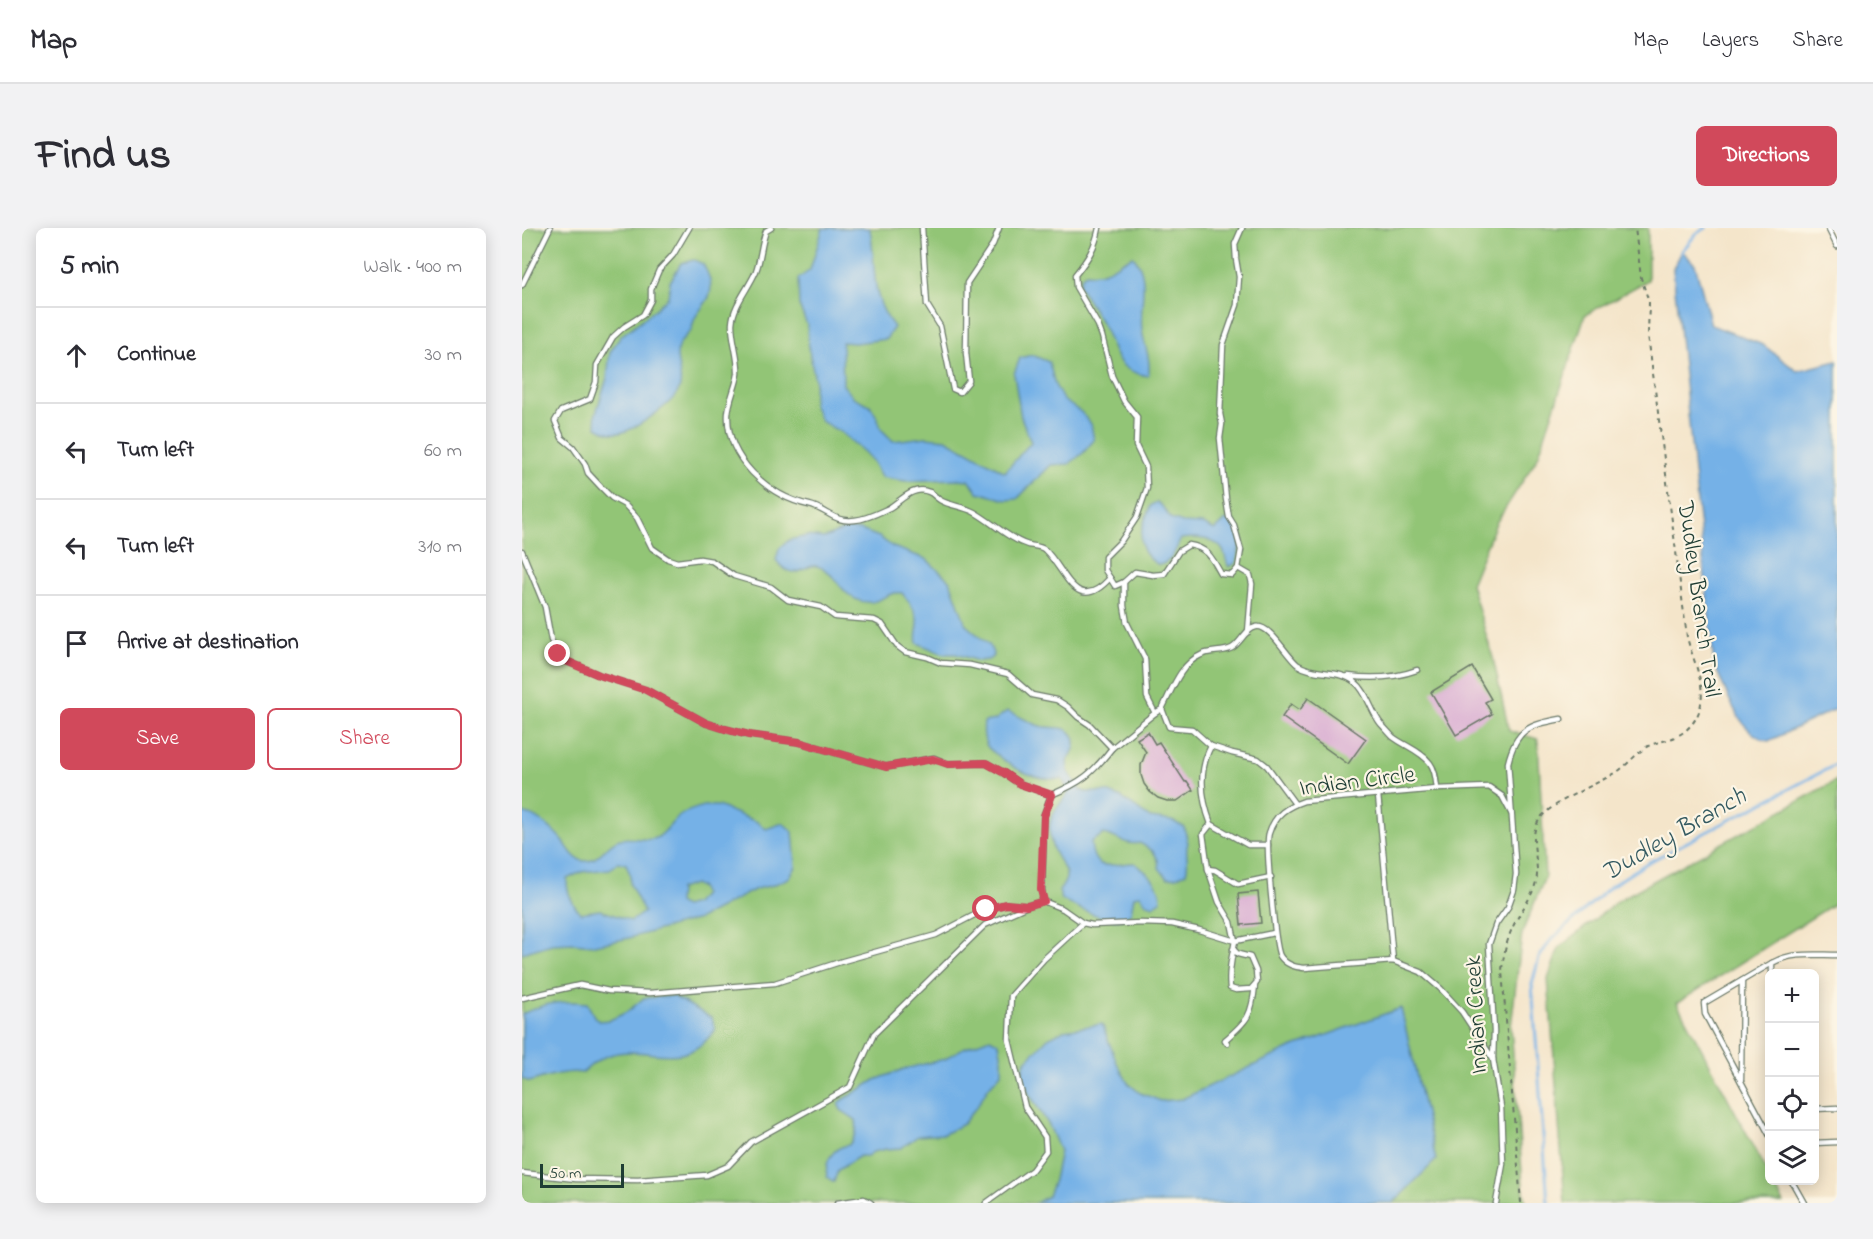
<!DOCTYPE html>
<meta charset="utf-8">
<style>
body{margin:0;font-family:"Indie Flower",sans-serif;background:#f2f2f3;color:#2b2b33}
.controls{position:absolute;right:18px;bottom:18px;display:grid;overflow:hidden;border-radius:9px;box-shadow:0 3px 15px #0003}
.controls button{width:54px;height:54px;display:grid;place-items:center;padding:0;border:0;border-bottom:2px solid #e1e1e2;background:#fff;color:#2b2b33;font:30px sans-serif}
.scale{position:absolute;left:18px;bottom:15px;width:84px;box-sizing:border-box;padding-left:6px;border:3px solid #1f3d34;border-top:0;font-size:16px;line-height:21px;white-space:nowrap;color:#1f3d34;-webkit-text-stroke:4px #fcf5e5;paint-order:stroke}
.stop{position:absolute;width:18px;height:18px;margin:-14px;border:4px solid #d1495b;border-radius:50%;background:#fff}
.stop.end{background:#d1495b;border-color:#fff;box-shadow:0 2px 6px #0008}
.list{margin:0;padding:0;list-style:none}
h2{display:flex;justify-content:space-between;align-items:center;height:78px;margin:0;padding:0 24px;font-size:26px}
h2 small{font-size:20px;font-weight:400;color:#7c7c81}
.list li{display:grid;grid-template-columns:39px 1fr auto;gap:18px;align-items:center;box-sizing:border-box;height:96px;padding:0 24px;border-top:2px solid #e1e1e2}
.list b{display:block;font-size:22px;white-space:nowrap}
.list em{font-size:20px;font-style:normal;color:#7c7c81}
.actions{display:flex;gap:12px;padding:18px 24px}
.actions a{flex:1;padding:14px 0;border:2px solid #d1495b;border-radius:9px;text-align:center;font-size:21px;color:#d1495b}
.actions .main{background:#d1495b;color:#fff}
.icon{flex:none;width:33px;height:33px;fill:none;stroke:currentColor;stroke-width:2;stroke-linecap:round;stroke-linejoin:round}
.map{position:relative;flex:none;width:1315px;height:975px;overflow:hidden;border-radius:9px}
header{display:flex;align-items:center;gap:36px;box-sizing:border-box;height:84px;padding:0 30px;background:#fff;border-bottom:2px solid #e1e1e2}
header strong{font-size:28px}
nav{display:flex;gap:33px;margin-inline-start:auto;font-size:21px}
.intro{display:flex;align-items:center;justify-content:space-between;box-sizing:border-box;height:144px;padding:0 36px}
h1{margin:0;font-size:42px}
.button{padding:15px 27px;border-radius:9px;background:#d1495b;color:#fff;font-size:21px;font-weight:700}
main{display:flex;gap:36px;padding:0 36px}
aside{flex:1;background:#fff;border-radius:9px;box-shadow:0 3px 15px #0003}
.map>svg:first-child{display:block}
.green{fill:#92c576;stroke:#588155;stroke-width:1.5}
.water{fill:#75b1e7;stroke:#4a778e;stroke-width:1.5;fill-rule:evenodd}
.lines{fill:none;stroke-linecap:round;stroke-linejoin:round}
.stream{stroke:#75b1e7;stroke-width:3}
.building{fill:#d8acd2}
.service-casing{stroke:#6a7868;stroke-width:7}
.path{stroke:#6a7868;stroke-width:2;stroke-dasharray:4.5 4.5;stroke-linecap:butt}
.service{stroke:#fff;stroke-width:4.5}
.route{stroke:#d1495b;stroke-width:8}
.labels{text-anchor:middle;stroke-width:4.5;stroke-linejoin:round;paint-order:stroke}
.street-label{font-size:24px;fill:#1f3d34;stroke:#fcf5e5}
.water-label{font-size:26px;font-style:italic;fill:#345a61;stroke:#fcf5e5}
</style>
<header>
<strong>Map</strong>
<nav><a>Map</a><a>Layers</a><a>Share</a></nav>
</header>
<div class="intro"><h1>Find us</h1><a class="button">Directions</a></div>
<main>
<aside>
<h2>5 min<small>Walk · 400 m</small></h2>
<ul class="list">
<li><svg class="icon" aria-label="ahead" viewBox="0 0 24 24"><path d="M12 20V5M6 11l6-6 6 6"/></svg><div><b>Continue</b></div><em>30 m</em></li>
<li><svg class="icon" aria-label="left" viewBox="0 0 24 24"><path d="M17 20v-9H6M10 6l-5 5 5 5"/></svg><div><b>Turn left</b></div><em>60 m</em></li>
<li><svg class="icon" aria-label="left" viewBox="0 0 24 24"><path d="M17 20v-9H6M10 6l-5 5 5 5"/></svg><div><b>Turn left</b></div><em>310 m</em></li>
<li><svg class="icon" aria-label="arrive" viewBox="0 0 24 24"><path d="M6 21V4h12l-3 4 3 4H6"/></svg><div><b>Arrive at destination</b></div></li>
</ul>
<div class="actions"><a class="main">Save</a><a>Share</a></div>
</aside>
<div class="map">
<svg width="1315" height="975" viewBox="0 0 1315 975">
<rect width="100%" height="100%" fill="#fcf5e5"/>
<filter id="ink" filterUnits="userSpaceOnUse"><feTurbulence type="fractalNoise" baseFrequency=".0167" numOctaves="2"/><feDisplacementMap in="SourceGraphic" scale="12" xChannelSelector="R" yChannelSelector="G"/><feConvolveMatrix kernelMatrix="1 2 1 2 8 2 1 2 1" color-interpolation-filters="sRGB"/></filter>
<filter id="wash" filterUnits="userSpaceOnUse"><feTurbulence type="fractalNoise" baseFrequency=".008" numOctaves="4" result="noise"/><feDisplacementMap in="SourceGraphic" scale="24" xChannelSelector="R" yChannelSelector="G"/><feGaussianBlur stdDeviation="1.35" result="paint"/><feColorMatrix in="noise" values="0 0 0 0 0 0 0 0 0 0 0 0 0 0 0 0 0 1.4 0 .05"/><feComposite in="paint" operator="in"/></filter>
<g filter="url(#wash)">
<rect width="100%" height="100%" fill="#f4e5ca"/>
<g class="green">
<path d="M 0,0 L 1126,0 L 1126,52 L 1063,87 L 1016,229 L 974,295 L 949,356 L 971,430 L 987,503 L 1016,511 L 1023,649 L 1000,705 L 989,799 L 1001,958 L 1004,975 L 0,975 Z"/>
<path d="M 1315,552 L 1315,674 L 1155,775 L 1247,947 L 1248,952 L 1250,953 L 1262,975 L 1043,975 L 1026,751 L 1037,720 L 1097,672 Z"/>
</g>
<g class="water">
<path d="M 301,0 L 347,0 L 348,2 C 355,38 347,69 372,99 L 364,111 L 333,115 L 320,114 L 321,157 L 331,169 L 348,177 L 356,191 L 359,201 L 371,213 L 404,209 L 424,211 L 483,244 L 509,214 L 499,189 L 492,146 L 498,130 L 510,127 L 527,134 L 533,157 L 541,172 L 559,184 L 569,196 L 572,212 L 561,225 L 547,236 L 529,237 L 495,271 L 484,272 L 456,264 L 447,252 L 436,251 L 383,253 L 359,249 L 351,234 L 342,224 L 320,205 L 299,193 L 291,176 L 293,152 L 287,122 L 285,97 L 277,77 L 276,51 L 288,42 Z"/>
<path d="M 1160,23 L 1173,36 L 1189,97 L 1241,117 L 1275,143 L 1315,133 L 1315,480 L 1247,513 C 1217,507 1204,462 1192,436 L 1151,41 Z"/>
<path d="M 611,28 C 630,49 616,78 620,102 C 622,117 630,133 626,148 C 592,143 594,124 581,98 C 574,84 564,71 557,57 L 559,49 L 564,45 C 585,48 593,36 611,28 Z"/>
<path d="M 172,32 L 181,36 C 188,49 193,61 184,74 C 181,79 176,84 173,90 C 171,94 171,98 169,103 C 165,107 159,112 157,117 C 151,131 161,145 158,158 C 156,173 115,200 101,204 C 92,207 83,204 75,199 L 73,188 L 85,150 L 88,124 L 99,108 L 130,84 L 146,69 L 148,54 L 159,35 Z"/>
<path d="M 635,274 L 640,278 L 649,291 L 661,295 L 681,296 L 693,302 L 704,292 L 712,294 L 720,309 L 714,335 L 707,339 C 703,333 704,326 700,321 C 690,309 673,309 659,311 C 653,322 651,334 637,337 C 611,323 618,300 629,277 Z"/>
<path d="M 324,301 L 339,302 L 357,309 L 371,319 L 404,331 L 428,353 L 444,397 L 468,418 L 472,428 L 466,432 L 456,433 L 434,426 L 422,426 L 395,415 C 393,407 396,402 396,395 C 395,384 387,373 380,365 C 364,363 358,376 345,374 C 318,372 315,342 294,338 C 289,337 286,340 281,342 C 271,348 260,341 254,332 L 257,321 L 267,312 L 285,308 L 302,310 Z"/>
<path d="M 485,483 C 495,487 505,493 515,497 C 524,501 535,498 543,501 C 559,508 553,523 545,533 L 546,543 L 557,561 L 563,564 L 585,564 L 600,570 L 628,590 L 650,593 L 662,599 L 666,615 C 662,623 668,633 664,645 L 654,649 L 645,650 L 637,640 L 636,632 L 631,623 L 618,615 C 606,618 594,609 582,606 L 569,614 C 571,648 590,635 613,635 C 626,645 639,656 639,673 L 631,678 L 624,675 L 618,667 L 612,668 L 609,685 C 608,685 602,689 601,690 C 585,695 553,679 539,671 L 537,663 C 551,645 542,643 533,625 C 529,618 527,606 528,597 C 529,585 540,574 547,564 L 540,551 C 516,553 493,542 475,527 C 471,524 467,521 465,518 C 461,510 461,502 462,494 L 473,492 Z"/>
<path d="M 181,578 L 196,578 L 235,594 L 244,601 L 261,595 L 271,604 L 274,639 L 267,650 L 251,657 L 234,661 L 177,691 L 103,711 L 72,717 L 51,715 L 30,716 L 0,725 L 0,585 C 17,588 30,600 41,613 C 46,619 49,627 56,631 C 73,640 82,618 95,612 C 108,606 124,616 136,609 C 144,604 149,595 156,589 C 163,583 173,581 181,578 ZM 96,634 L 104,636 L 108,646 L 108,656 L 122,684 L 109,693 L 78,682 L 58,685 C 50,676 44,662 45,651 L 59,644 L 88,641 ZM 172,656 L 179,660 L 181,666 L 173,676 L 162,679 L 156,675 L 157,661 Z"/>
<path d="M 151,768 L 190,790 L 193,802 C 160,847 126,815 88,827 C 77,830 68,838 60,845 C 43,842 24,849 7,854 L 0,850 L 0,786 C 23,775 39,772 65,775 L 73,790 L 77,793 L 88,792 L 105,784 L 122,770 Z"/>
<path d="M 879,780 L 914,932 L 871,975 L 514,975 L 526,968 L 532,952 L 538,923 L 527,897 L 506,864 L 500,848 L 503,834 L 526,810 L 542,802 L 580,796 L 595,835 L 606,855 L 618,865 L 639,873 L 660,871 L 769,820 Z"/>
<path d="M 468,810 L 477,815 L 480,831 L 480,844 L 466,860 L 455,878 L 441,896 L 422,906 L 396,908 L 379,920 L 364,921 L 351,924 L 345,928 L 338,928 L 316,942 L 312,954 L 305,949 C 302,933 311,919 327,917 C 333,909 336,902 334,892 L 319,882 L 316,875 L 353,852 L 382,841 L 423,831 L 439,821 Z"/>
</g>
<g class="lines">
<g class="stream">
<path d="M 1160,26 L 1160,23 L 1175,5 L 1184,0"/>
<path d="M 1026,975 L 1010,756 L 1017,730 L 1028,713 L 1089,658 L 1125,635 L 1315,536"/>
</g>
</g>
<g id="blocks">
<g class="building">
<path d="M 950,439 L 969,471 L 963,474 L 970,486 L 934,507 L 909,464 Z"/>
<path d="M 786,470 L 844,511 L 826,536 L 760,489 L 769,476 L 778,482 Z"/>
<path d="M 626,504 L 633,516 L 637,514 L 663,554 L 665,553 L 671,562 L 655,573 L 645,573 L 636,570 L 628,564 L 622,556 L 619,547 L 619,537 L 624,524 L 615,511 Z"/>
<path d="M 736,664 L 739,695 L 719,697 L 716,666 Z"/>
</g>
</g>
</g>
<g filter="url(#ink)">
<use href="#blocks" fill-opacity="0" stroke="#6a7868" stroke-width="1.5"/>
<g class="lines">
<g class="service-casing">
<g id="service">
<path d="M 167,0 L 151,27 L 137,42 L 129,61 L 129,72 L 121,87 L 102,99 L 91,109 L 75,137 L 74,154 L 68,171 L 39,183 L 33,193 L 40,210 L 51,219 L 63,236 L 66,245 L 79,259 L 90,270 L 103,277 L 115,290 L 130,320 L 146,331 L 155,334 L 178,331 L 190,333 L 212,348 L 249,359 L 266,372 L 299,379 L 313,389 L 352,392 L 360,396 L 375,418 L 383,424 L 405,429 L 419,435 L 448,437 L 486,446 L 510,467 L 535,472 L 546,479 L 556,489 L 568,497 L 590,520 L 633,485"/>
<path d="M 249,0 L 244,3 C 239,16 239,30 234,43 C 227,60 211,77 210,96 C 210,113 217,130 216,146 C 214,159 207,172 206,186 C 204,230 246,268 287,277 C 305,281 312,295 333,292 C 345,291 356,285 367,280 C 379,273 391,257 407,264 C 411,265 414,270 418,272 C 428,278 441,278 452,284 C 470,294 485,310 506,317 C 511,318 519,318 523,322 C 544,342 554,388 588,350"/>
<path d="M 400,0 L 405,77 L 418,98 L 431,161 L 438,164 L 447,153 L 444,125 L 445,55 L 471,16 L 477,0"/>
<path d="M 577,0 C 573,20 566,31 553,47 L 554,59 L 576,97 L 580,108 L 590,148 L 602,173 L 615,189 L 614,218 L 624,239 L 625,260 L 615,289 L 599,313 L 583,329 L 583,342 L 593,358 L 602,354 L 613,344 L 631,347 L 642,346 L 657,323 L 667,317 C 686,320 690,330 699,346 L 710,347 L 716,340 L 719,322 L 712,297 L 707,289 L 704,271 L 698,210 L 700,196 L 698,186 L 701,117 L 715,77 L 717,49 L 714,31 L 713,16 L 720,0"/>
<path d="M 1306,0 L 1315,18"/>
<path d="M 0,57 L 28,0"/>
<path d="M 0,323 L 23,379 L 29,412 L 36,426 L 42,432 L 77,447 L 124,462 L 184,495 L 203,501 L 227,507 L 277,514 L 364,539 L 412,530 L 426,536 L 464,535 L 482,545 L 498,556 L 529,567 L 522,587 L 520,662 L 521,673 L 505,678 L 484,676 L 464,681 L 414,707 L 321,733 L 253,755 L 128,765 L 87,763 L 58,757 L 0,770"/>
<path d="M 716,340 L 728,347 L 730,356 L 726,404"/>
<path d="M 602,354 L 602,378 L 605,395 L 623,431 L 625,469 L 633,485 L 640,481"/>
<path d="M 826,448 C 849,451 873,450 895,442"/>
<path d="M 689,518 C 676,543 679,570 689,596 L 726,617 L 746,617"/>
<path d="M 529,567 C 560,554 570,546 590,520"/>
<path d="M 856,567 L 871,733"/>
<path d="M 773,576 L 745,538 L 736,531 L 710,525 L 689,518 L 670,501 L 647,499 L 640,481 C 650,462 658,436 679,427 C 688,422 701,425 710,420 C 719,415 723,401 734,399 C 748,396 765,429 776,437 C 793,448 817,441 833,454 C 845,463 849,484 859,496 C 863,500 867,505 871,509 C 883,518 899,523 908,535 C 914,543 914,553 915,561"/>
<path d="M 689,596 L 681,606 L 686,641 L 693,642 L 716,656 L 749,649"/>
<path d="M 686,641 L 697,674 L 709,694 L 713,713 L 752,705"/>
<path d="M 561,695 L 570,697 L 619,695 L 650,696 L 677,702 L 713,713 C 710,728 706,745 708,760 L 714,762 L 729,761 L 735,754 L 734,743 L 728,729 L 716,726 L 711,721"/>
<path d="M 1250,746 L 1250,735 C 1270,724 1292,727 1315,727"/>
<path d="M 705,815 L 703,812 C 726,792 730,788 733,757"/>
<path d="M 971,831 L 940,784 L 919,761 L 899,744 L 871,733 L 782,740 C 773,739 764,737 758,728 C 753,719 743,615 747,605 C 753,586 765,579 782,573 L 915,561 L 967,559 L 980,568 L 989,585"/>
<path d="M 1219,851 L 1220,753"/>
<path d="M 1292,881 L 1315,880"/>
<path d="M 1248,908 L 1183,786 L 1182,775 L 1250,735"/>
<path d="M 1292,915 L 1315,914"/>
<path d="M 0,945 L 54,951 L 116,952 L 185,947 L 206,938 L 229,914 L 328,859 L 352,806 L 463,697 L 503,679"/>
<path d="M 1269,952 L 1282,975"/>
<path d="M 315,975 L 342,971 L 349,975"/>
<path d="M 464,975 L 510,942 L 524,923 L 523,909 L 503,879 L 487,812 L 489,768 L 522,731 L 561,695 L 541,681 L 521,673"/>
<path d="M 974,975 L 981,936 L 979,879 L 971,831 L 972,803 L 967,716 L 974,696 L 986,679 L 992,662 L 994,646 L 986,535 C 994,501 1007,497 1039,491"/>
</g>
</g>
<path class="path" d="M 999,975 L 980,743 C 981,729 984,716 989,703 C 996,686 1009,672 1014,654 C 1019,632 1003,608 1020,588 C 1035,572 1075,556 1095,544 C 1105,537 1113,527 1123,520 C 1130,515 1139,514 1148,511 C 1164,506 1177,492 1179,475 C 1183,454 1170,430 1165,409 L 1126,107 L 1127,74 L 1119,50 L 1113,0"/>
<use href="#service" class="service"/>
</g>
</g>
<g class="lines" filter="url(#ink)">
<path class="route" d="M 36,426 L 42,432 L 77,447 L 124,462 L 184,495 L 203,501 L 227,507 L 277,514 L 364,539 L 411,531 L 426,536 L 464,535 L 482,545 L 498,556 L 530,567 L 522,588 L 519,662 L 522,673 L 505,678 L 484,676 L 464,681"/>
</g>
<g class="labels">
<g class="street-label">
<text transform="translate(1178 371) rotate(82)" y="8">Dudley Branch Trail</text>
<text transform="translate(835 552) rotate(-7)" y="8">Indian Circle</text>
<text transform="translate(953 787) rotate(-93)" y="8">Indian Creek</text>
</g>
<g class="water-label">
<text transform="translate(1151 605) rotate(-30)" y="9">Dudley Branch</text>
</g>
</g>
</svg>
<div class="controls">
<button>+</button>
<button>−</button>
<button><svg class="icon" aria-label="locate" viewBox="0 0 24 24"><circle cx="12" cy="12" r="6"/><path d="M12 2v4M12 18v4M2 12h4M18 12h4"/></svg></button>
<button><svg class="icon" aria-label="layers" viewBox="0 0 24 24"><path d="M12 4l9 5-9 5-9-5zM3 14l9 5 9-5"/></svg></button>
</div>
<div class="scale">50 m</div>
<div class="stop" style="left:464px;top:681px"></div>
<div class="stop end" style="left:36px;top:426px"></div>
</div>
</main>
